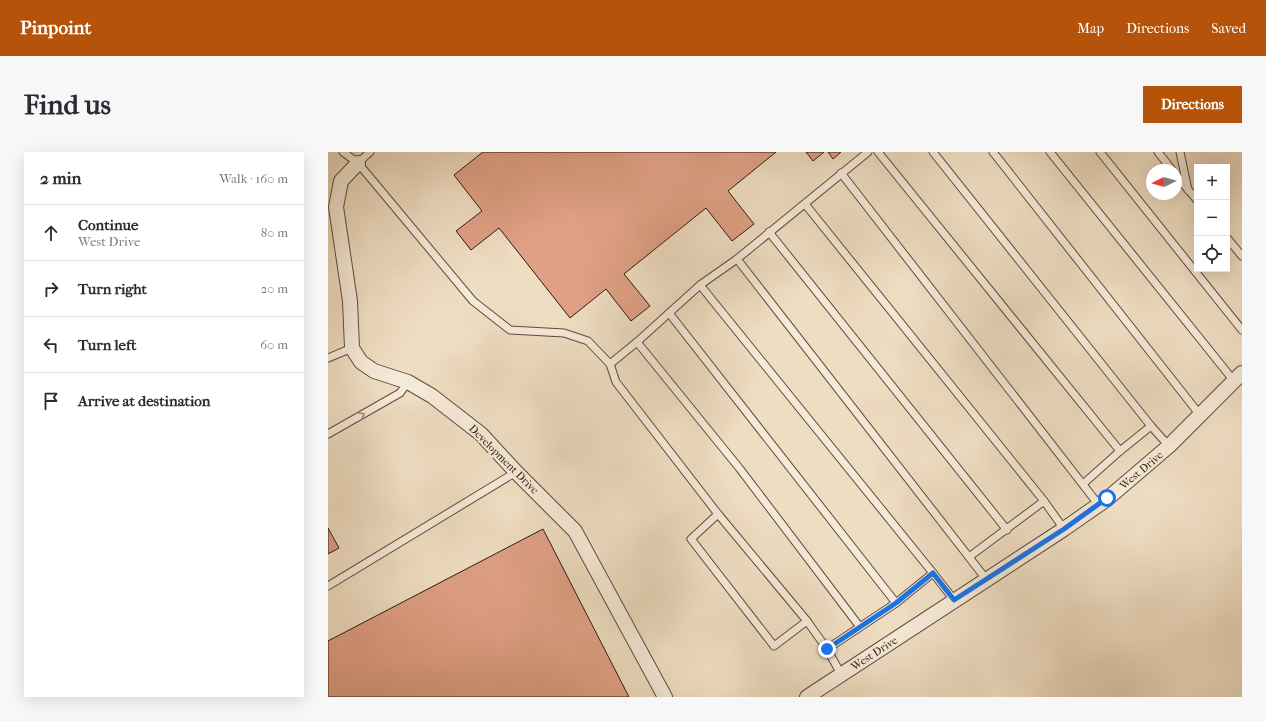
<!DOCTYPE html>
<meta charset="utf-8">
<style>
body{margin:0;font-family:"IM FELL French Canon",serif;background:#f7f7f7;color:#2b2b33}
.controls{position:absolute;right:12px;top:12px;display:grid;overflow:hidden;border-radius:0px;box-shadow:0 4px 16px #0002}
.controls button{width:36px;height:36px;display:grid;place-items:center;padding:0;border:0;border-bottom:1px solid #e1e1e2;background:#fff;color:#2b2b33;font:20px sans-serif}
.compass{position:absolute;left:818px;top:12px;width:36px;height:36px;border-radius:50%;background:#fff;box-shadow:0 4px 16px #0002;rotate:265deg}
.stop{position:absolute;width:12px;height:12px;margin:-9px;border:3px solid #1a73e8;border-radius:50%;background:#fff}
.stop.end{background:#1a73e8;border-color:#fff;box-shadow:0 1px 4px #0008}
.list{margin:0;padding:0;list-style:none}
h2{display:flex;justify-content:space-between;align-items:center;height:52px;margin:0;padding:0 16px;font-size:17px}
h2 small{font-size:13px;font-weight:400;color:#7c7c81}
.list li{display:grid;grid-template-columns:26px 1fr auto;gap:12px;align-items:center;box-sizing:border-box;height:56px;padding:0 16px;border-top:1px solid #e1e1e2}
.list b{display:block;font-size:15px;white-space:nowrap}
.list p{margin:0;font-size:13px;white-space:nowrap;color:#7c7c81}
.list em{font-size:13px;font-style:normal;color:#7c7c81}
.icon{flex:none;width:22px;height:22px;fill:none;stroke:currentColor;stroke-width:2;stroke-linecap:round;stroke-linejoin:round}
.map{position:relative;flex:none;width:914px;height:545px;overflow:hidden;border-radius:0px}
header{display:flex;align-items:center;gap:24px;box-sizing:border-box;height:56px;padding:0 20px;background:#b45309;color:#fff}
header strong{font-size:19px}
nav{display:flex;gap:22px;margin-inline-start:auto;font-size:14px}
.intro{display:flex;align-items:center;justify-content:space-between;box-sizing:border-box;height:96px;padding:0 24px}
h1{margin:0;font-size:28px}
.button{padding:10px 18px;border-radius:0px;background:#b45309;color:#fff;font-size:14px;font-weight:700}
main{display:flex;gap:24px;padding:0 24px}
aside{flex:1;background:#fff;border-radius:0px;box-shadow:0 4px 16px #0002}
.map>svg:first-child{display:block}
.building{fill:#dfa085;stroke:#2b1b10}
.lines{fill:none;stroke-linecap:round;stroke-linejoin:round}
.service-casing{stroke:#5c4c3c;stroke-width:9}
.minor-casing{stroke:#5c4c3c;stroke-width:16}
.service{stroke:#f5e9d7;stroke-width:7}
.minor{stroke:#f5e9d7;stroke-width:14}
.oneway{stroke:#9a8c7d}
.route{stroke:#1a73e8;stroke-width:5}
.labels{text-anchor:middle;stroke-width:4;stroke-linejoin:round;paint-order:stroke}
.street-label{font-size:11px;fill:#2b1b10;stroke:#f5e9d7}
</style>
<header>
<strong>Pinpoint</strong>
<nav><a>Map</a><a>Directions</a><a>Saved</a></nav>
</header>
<div class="intro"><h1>Find us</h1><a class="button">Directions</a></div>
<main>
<aside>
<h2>2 min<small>Walk · 160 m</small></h2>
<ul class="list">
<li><svg class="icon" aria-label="ahead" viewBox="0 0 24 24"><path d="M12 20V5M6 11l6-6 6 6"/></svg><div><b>Continue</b><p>West Drive</p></div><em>80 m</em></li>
<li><svg class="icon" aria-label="right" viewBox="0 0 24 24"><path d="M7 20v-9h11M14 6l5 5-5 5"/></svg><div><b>Turn right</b></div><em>20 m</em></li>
<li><svg class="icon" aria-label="left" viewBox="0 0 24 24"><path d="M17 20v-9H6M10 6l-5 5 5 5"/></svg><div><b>Turn left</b></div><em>60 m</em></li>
<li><svg class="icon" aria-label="arrive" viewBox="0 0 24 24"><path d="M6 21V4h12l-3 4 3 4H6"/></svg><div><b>Arrive at destination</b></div></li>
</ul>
</aside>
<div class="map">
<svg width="914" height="545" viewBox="0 0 914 545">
<rect width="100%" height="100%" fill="#efddc2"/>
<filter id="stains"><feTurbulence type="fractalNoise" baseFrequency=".005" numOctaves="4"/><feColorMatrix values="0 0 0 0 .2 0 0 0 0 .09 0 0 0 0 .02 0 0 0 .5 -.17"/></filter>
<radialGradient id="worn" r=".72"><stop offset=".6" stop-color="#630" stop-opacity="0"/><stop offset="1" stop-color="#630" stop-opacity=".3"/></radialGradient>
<g class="building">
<path d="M 155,0 L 448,0 L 400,39 L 426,72 L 404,89 L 378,56 L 296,122 L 322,154 L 303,169 L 278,137 L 242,166 L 171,76 L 143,98 L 128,79 L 154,59 L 126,23 Z"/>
<path d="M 478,0 L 496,0 L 485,9 Z"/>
<path d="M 500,0 L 513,0 L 505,7 Z"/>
<path d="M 0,376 L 11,396 L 0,402 Z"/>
<path d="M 215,377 L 301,545 L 0,545 L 0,489 Z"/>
</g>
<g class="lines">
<g class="service-casing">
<g id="service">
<path d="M 15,0 L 30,11 L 145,149 L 182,178 L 236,181 L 260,189 L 282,212 L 288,230 L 390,362 L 479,469 L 499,497 L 513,522"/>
<path d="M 550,0 L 792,299 L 755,332"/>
<path d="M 605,0 L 823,274"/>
<path d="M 665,0 L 872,263"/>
<path d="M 722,0 L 906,229"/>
<path d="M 772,0 L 914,178"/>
<path d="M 830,0 L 844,18"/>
<path d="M 852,0 L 860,38"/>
<path d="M 30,11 L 42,0"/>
<path d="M 513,21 L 770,352"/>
<path d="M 848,23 L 869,48"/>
<path d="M 477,52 L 716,349 L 641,405"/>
<path d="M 441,80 L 679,378"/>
<path d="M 899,86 L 914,104"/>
<path d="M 409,107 L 658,427"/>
<path d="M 372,133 L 605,421"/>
<path d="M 341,161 L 568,451"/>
<path d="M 309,190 L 412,317 L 532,475"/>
<path d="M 0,206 L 24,196"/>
<path d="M 282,212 L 309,190 L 372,133 L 409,107 L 540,0"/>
<path d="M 0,282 L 72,241 L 80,230"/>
<path d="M 792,299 L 823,274 L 841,294"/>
<path d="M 716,349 L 736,377"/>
<path d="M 390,362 L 363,387 L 446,494 L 479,469"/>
<path d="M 0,434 L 188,320"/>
<path d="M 499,497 L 568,451 L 605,421 L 626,448"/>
</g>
</g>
<g class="minor-casing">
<g id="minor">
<path d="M 30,11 L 13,29 L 8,55 L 22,149 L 24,196 L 33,210 L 46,219 L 80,230 L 104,244 L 153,282 L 188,320 L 247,379 L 337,545"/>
<path d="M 479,545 L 736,377 L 779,347 L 841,294 L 914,221"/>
</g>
</g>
<use href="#service" class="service"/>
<use href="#minor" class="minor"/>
</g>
<defs><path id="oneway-chevron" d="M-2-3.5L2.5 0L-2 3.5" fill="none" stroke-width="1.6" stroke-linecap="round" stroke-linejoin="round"/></defs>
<use class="oneway" href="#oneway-chevron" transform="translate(34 263) rotate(-30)"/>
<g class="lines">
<path class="route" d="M 499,497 L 568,451 L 605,421 L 626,448 L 736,377 L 779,346"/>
</g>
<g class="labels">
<g class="street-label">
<text transform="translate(176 307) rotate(45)" y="4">Development Drive</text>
<text transform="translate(813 318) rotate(-40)" y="4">West Drive</text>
<text transform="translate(546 501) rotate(-33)" y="4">West Drive</text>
</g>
</g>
<rect width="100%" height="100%" filter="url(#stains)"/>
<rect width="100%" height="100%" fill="url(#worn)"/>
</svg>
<div class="controls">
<button>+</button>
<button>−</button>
<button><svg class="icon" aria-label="locate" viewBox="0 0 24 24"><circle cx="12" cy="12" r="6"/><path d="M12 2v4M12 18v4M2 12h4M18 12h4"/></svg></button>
</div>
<svg class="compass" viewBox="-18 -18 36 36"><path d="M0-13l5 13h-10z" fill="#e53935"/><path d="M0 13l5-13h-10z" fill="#7c7c81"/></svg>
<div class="stop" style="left:779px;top:346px"></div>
<div class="stop end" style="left:499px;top:497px"></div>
</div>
</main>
